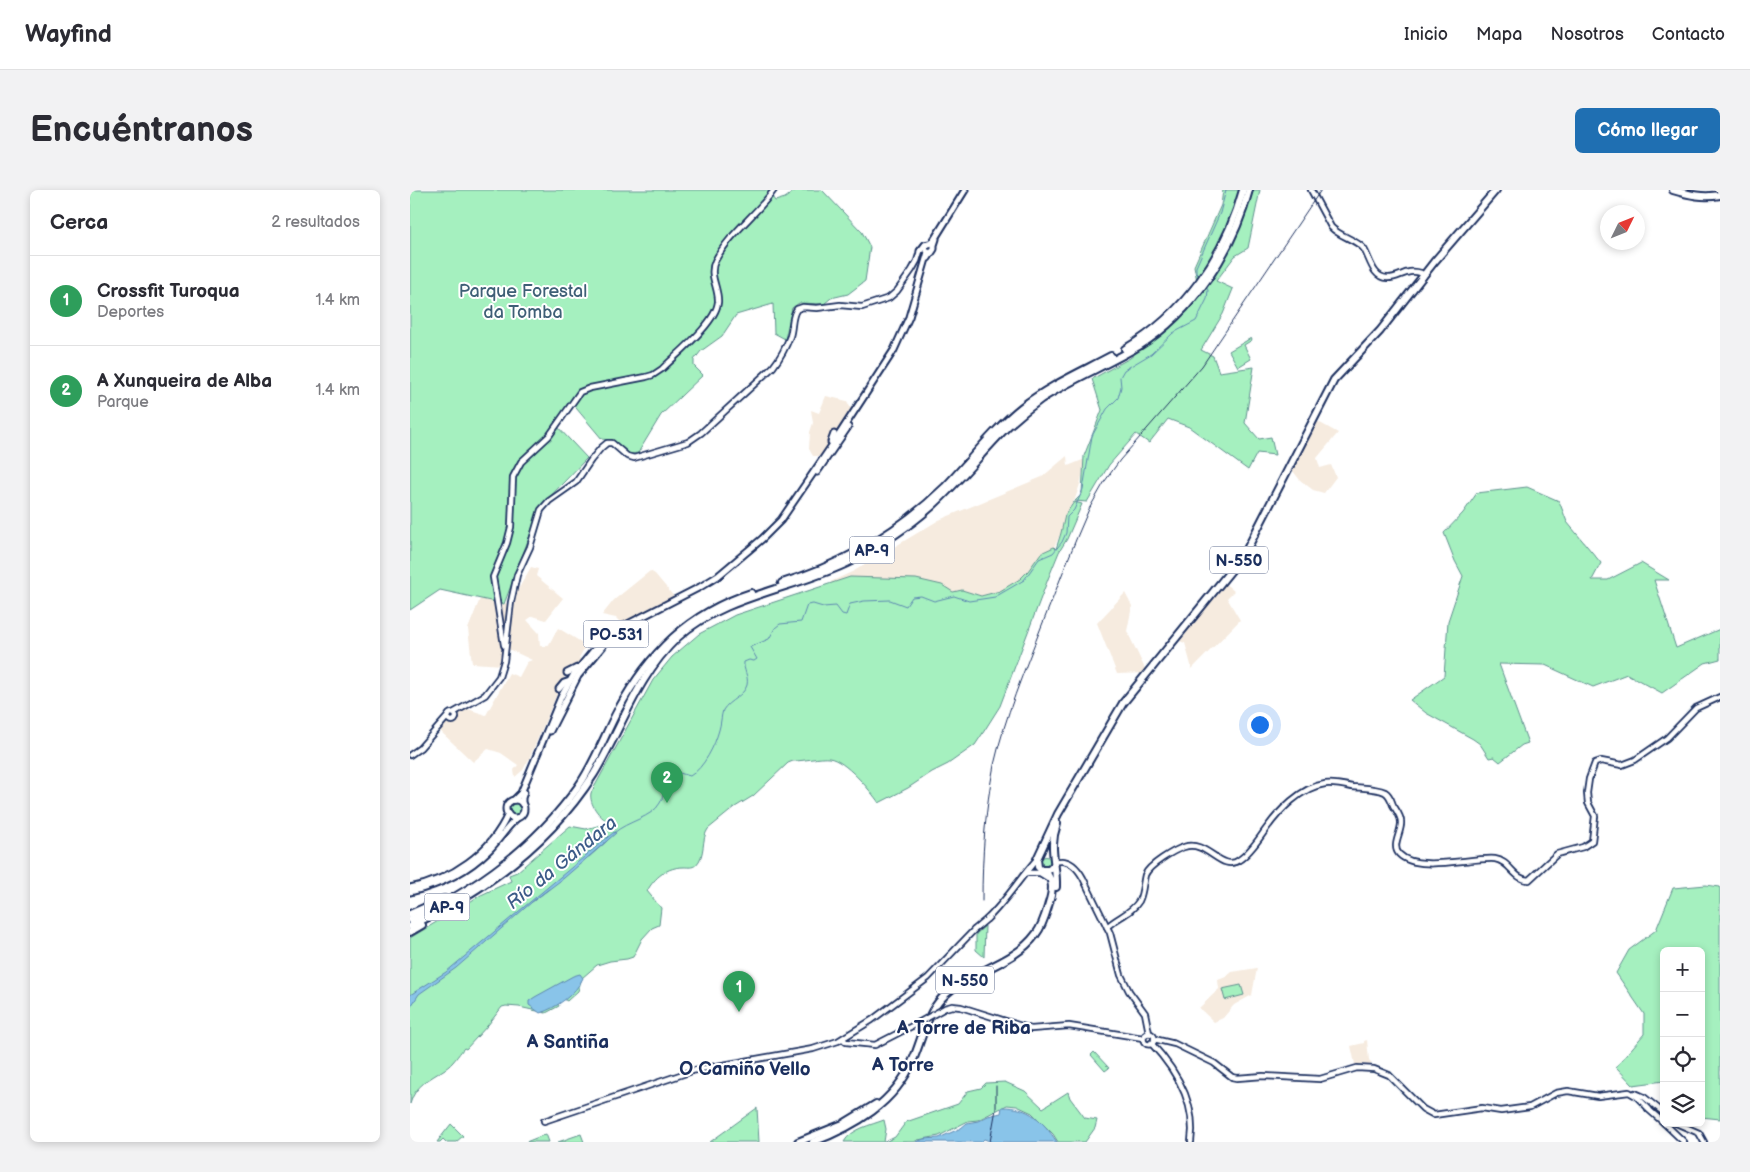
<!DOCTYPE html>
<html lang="es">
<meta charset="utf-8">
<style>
body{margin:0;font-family:"Balsamiq Sans",sans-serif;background:#f2f2f3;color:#2b2b33}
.controls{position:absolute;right:15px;bottom:15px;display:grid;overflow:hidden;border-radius:8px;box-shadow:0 2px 8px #0003}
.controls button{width:45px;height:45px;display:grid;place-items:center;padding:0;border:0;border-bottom:1px solid #e1e1e2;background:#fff;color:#2b2b33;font:25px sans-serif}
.compass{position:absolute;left:1190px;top:15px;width:45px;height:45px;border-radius:50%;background:#fff;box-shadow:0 2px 8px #0003;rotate:47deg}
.you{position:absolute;left:849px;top:534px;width:18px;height:18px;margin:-12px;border:4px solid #fff;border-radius:50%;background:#1a73e8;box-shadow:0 0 0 8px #1a73e833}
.badge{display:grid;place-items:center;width:32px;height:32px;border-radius:50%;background:#1f6fb2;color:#fff;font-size:16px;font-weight:700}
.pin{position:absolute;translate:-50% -41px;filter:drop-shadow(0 1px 2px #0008)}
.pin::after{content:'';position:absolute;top:26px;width:18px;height:15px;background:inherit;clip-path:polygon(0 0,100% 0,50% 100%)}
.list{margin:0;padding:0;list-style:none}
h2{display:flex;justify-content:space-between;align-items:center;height:65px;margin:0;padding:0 20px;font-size:21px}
h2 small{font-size:16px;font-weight:400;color:#7c7c81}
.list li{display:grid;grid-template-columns:32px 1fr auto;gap:15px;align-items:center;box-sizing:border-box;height:90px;padding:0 20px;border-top:1px solid #e1e1e2}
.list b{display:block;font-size:19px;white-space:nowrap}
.list p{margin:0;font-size:16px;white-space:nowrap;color:#7c7c81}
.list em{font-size:16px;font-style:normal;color:#7c7c81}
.icon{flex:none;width:28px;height:28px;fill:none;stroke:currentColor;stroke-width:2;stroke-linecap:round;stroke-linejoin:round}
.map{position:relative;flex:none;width:1310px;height:952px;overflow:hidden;border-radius:8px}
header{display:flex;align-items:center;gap:30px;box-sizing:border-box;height:70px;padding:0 25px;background:#fff;border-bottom:1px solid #e1e1e2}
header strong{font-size:24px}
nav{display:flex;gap:28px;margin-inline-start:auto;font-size:18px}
.intro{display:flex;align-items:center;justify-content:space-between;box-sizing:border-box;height:120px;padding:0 30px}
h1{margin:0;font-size:35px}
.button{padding:12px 22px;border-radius:8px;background:#1f6fb2;color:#fff;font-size:18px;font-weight:700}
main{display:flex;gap:30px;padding:0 30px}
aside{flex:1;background:#fff;border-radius:8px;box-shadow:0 2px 8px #0003}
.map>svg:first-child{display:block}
.built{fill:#f6ebdf}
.green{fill:#a5f0bf;stroke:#60908e}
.water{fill:#89c4e9;stroke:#5d88b1}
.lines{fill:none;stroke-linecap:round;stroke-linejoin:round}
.stream{stroke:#5d88b1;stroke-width:1}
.secondary-casing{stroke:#1b2f5e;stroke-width:8}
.primary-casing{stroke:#1b2f5e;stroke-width:9}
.highway-casing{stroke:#1b2f5e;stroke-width:10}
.secondary{stroke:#fff;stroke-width:4.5}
.primary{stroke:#fff;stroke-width:5}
.highway{stroke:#fff;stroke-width:6}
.rail{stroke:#1b2f5e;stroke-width:1}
.secondary-bridge-casing{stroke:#1b2f5e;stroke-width:8;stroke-linecap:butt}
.secondary-bridge{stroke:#fff;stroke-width:4.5}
.labels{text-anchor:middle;stroke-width:4;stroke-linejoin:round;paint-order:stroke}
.shield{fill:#fff;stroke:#5f6d8e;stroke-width:1}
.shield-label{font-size:16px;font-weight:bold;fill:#1b2f5e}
.park-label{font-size:18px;fill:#3e5f76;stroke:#fff}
.water-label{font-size:19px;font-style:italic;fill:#3c5c88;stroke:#fff}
.neighbourhood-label{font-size:19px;font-weight:bold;fill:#1b2f5e;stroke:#fff}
</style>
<header>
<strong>Wayfind</strong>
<nav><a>Inicio</a><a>Mapa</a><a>Nosotros</a><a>Contacto</a></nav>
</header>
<div class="intro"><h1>Encuéntranos</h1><a class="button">Cómo llegar</a></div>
<main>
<aside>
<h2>Cerca<small>2 resultados</small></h2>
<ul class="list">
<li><span class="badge" style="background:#2e9e5b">1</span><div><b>Crossfit Turoqua</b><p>Deportes</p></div><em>1.4 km</em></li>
<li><span class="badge" style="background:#2e9e5b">2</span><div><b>A Xunqueira de Alba</b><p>Parque</p></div><em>1.4 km</em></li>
</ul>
</aside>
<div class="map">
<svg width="1310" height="952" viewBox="0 0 1310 952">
<rect width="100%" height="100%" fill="#fff"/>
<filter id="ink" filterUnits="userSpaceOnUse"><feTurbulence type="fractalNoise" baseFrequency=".02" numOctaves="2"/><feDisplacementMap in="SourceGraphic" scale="10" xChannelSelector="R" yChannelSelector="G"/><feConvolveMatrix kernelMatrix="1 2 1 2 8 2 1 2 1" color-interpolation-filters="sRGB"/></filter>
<g filter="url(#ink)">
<g class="built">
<path d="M 416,206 L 437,211 L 441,219 L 441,227 L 413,266 L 403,266 L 399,259 L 400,242 L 403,233 L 401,220 L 409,223 Z"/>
<path d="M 903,229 L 928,243 L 907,268 L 910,278 L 921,275 L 926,287 L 914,303 L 903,300 L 890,290 L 879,276 Z"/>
<path d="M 657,266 L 658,276 L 675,269 L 671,291 L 665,309 L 655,325 L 651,343 L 644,357 L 631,363 L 618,381 L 610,389 L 590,401 L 571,406 L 552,400 L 527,404 L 427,396 L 420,392 L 444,381 L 529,330 L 632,287 Z"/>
<path d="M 121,377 L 128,379 L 126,386 L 153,408 L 136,430 L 123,426 L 117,430 L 129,443 L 130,456 L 138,456 L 148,438 L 176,455 L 169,468 L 174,471 L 156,483 L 119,569 L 113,580 L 105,587 L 104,580 L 108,575 L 91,563 L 78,559 L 63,572 L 29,540 L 35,533 L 52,521 L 58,519 L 76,525 L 99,483 L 109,487 L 117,472 L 122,470 L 96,458 L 93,475 L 62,473 L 58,439 L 70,409 L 94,414 L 101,412 Z"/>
<path d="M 240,381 L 245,384 L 266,409 L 214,436 L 206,428 L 192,425 L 204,410 Z"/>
<path d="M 812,391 L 824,401 L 817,408 L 830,430 L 782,479 L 775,453 L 764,449 Z"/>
<path d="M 715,403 L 722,416 L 717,441 L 737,483 L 707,484 L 687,433 Z"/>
<path d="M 847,778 L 842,805 L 824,815 L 813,828 L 804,832 L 789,818 L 809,799 L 808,790 L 816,787 L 822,782 Z"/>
<path d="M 957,850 L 959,870 L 962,873 L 960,875 L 945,874 L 941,856 L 954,853 L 954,851 Z"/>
</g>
<g class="green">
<path d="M 0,0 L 357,0 L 365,11 L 375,8 L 386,0 L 412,0 L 452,42 L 460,57 L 455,91 L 438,104 L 421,108 L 414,114 L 389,113 L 382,118 L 375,149 L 364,143 L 363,114 L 326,125 L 312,146 L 291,161 L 284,170 L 284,176 L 293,185 L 251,225 L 228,263 L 220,264 C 211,256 205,250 192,249 L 161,212 L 145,234 L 177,268 L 131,316 L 94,414 L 30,400 L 0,420 Z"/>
<path d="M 813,0 L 850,0 L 838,58 L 825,66 L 806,91 L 823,99 L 813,124 L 791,160 L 803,166 L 809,182 L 844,177 L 835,233 L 849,249 L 861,247 L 865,265 L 847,263 L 838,280 L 779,237 L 758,229 L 739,253 L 726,244 L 699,275 L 677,312 L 665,311 L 672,304 L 674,266 L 692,220 L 682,189 L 720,168 L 762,134 L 790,106 L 784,76 L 811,15 Z"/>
<path d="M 841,148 L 842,150 L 834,155 L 841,169 L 828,177 L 819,161 Z"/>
<path d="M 1117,297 L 1149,311 L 1157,332 L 1191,373 L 1182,390 L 1198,390 L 1231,373 L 1259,390 L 1244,390 L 1266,458 L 1310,439 L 1310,469 L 1295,473 L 1252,503 L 1217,484 L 1183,497 L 1135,475 L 1089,474 L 1118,553 L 1112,555 L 1090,572 L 1084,567 L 1079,568 L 1070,554 L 1063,549 L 1016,523 L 1000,510 L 1034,486 L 1038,431 L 1053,386 L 1045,371 L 1034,343 L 1053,323 L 1067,303 Z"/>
<path d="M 664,312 L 672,314 L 657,349 L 649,362 L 638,389 L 590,516 L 571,546 L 565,555 L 538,574 L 522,582 L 498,598 L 469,613 C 460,600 435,570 419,568 C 410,567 394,571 383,571 L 378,573 L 343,606 L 325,617 L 298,639 C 291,649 296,665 286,675 C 282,678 279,677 274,677 C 257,677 245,687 237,701 L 251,718 L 249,735 L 242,738 L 232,749 L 223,767 L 217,769 L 200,771 L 187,775 L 172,788 L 168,801 L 157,811 L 150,807 L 147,811 L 149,816 L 136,823 L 109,817 L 96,816 L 92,817 L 78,835 L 56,859 L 54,858 C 48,865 43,874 35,879 C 20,889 5,895 0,914 L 0,748 L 71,705 L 101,691 L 99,685 L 107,682 L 160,636 L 176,639 L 191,635 L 198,637 L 199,632 C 189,627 179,614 181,603 L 243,490 L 262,467 L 289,444 L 325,425 L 440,387 L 506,389 L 532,395 L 543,402 L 552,400 L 571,406 L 590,401 L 610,389 L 618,381 L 631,363 L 644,357 L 646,359 L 651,343 L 655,325 Z"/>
<circle cx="105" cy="619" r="6"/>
<circle cx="636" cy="672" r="5.5"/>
<path d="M 1296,695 L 1310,697 L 1310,929 L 1291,927 L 1291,761 L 1254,761 L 1254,891 L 1223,895 L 1206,877 L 1234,844 L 1234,824 L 1206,783 L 1219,760 L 1246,740 L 1263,698 Z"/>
<path d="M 575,736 L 574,767 L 566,760 L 566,744 Z"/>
<path d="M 831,795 L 834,805 L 815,810 L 812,799 Z"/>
<path d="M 684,862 L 699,878 L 695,881 L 681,865 Z"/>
<path d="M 595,892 L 615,901 L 633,918 L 658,902 L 660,908 L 675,928 L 687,930 L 685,938 L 675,952 L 648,952 L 643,944 L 622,923 L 607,916 L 597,915 L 568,930 L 558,931 L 529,946 L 508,950 L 504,952 L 475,952 L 485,947 L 496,932 L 548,914 L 558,901 L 571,898 L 576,893 Z"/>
<path d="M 347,918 L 349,952 L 300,952 Z"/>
<path d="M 474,930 L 476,939 L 474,952 L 434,952 C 441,939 461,935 474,930 Z"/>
<path d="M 41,934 L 53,946 L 46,952 L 36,952 L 33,949 L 30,952 L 27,952 Z"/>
<path d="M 136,944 L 139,952 L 116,952 Z"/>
<path d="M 171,944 L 174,952 L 148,952 Z"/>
</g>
<g class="water">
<path d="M 204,642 L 206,643 L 154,688 L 122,712 L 46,778 L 9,804 L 0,818 L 0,805 L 36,782 Z"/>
<path d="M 170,784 L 173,788 C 166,804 146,818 130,823 L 119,815 L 119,811 L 125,807 L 163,786 Z"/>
<path d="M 592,917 C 620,917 632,930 647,952 L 582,952 L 574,949 L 571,952 L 506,952 L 514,949 L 529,948 L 551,938 L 557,933 L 568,931 L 578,926 L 591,923 Z"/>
</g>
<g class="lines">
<g class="stream">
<path d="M 789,86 L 786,83 L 786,77 L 810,23 L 816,0"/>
<path d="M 204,643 C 217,631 242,628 250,613 C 256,603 254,588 266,582 L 280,586 C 294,578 305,555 309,540 C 311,534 311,526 313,520 C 319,510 334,506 337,495 C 339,486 333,480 334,472 L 339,470 L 344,471 L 347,469 L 340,457 L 359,449 L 365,438 L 370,434 L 391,432 L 397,415 L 403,414 L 413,417 L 426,416 L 432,424 L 436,425 L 440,414 L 454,411 L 480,410 L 496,416 L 502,407 L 511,406 L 524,411 L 544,406 L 559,411 L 585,407 L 614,390 L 629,369 L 643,363 L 652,352 L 656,343 L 657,327 L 664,320 L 673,299 L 682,246 L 697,219 L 708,208 L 711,197 L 710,187 L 714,180 L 741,164 L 763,143 L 786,131 L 797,109 L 798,100 L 796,97"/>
<path d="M 179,667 L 196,652 L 200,648"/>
<path d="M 122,712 L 139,699"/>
</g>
<g class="secondary-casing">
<g id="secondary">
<path d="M 901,0 L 921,37 C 930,47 946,49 954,59 C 960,69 963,88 977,88 C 989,89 996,78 1011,83 L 1013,87"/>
<path d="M 94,455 L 83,387 L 97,353 L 101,337 L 103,287 L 111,272 L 139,246 L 170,202 L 180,198 L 236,187 L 243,185 L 252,179 C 267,164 306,133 308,112 C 309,98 298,85 305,71 C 319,44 346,25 364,0"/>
<circle cx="42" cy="527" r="4"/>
<path d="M 43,523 L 75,505 L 89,487 L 94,471 L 101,412 L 107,385 L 120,357 L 131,320 L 139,311 L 166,292 L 181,270 L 191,258 L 197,253 L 202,253 L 217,266 L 224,268 L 278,252 L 291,243 L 363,177 C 370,168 376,157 380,146 C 383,137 381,126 387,119 L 393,117 L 407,118 L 430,115 L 452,117 L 479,108 L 487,101 L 502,80 L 507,71 L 510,61"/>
<path d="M 0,565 L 10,558 L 39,525"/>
<path d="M 645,672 C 658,668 667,677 673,688 L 700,743 L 711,785 L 719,801 L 735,823 L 739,843"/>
<path d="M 616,683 L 630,683 L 638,688"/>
<path d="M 577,729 C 596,711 609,689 627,669"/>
<path d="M 697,737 C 707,727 721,724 729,711 C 733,703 733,693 735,685 C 739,675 764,660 774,657 C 797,649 811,683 829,670 C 840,663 849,649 856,639 C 869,621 891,597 915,594 C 924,593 933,595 942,597 C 952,598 966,598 975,602 C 980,605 981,610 983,615 C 986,620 991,626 991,632 C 992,642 981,655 989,664 C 1007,683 1061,667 1085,669 C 1100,671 1104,690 1119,690 L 1147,664 L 1173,657 L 1182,651 L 1185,626 L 1178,613 L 1177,603 L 1179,589 L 1185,573 L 1191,571 L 1212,575 L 1225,570 L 1257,548 L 1286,518 L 1310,507"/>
<path d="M 535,818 L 542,816 L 551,817 L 621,839 L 659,836 L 733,848"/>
<circle cx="739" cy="849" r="5.5"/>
<path d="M 433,849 L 436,852 L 465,855 L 508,833"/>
<path d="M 744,849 L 765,854 L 804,873 L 822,887 L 827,888 L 853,886 L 910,889 L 947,878 L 964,879 L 979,885 L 1013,919 L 1024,925 L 1072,918 L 1091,921 L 1120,917 L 1146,903 L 1158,901 L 1188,906 L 1219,902 L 1226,906 L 1239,919"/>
<path d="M 741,853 C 766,880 787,914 781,952"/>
<path d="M 1225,903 L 1234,907 L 1254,923"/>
<path d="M 1238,919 L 1254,933"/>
<path d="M 134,931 L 285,880 L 403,859 L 428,851 L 462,830 L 518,788 L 564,740"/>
<path d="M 1254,933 L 1274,952"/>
<path d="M 1266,933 L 1289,943 L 1294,952"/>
</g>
</g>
<g class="primary-casing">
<g id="primary">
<path d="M 510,61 L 515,55"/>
<path d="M 518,68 L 524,59 L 524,55 L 526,49"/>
<path d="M 424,254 L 421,252 L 424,244"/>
<path d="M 407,282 L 438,237"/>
<path d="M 157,483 L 167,478"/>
<path d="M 149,499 L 154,493 L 160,491"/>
<path d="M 140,541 L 168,486 L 193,456"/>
<path d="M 104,610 L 111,603 L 151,507 L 164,484 L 183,461 L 214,436 L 290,397 L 308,386 L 352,349 L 371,330 L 423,254 L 484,160 L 499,127 L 518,62 L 515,58 L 515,55 L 522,53 L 555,0"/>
<circle cx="105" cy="619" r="9"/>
<path d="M 112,614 L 112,608 L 114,602"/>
<path d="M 0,698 C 41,690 81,663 98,624"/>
<path d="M 0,702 C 30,695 57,682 79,660 C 89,650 96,638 107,628"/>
</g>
</g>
<g class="highway-casing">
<g id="highway">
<path d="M 1263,0 C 1280,5 1293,8 1310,5"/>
<path d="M 715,159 C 775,124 815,66 833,0"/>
<path d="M 372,393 C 434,374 489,342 535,297 C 561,270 583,240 612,217 C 639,196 671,182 701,166"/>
<path d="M 644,675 L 639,680 L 631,680 L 628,677 L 627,669 L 648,624 L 713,513 L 835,363 L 924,190 L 970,141 L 1024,72 L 1086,0"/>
<path d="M 646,697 C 647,673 638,659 647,634"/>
<path d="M 0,724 L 34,709"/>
<path d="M 0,730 C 66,700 125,657 168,597 C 185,573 194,546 208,520 C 239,463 279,423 341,403"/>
<path d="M 0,736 C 73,702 140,653 184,584 C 213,536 226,487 268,447 C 314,405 386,399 441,371 C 469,356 497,338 521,317 C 549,292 572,262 599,235 C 609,226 620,217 631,209 C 662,189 697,175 729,156 C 783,122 823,61 839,0"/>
<path d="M 0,742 L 12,735"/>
<path d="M 388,952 L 433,934 L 466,914"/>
<path d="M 403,952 C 445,936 485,913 503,870 C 512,849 516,825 532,808 C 558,780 603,776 626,744 C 633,735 636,723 639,713 C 643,701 644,690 635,681"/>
</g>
</g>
<use href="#secondary" class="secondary"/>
<use href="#primary" class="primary"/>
<use href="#highway" class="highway"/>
<g class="rail">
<path d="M 572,711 C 572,666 575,620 584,575 C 595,527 614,481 632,435 C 648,396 662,357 679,319 L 695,291 L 710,270 L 792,176 L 911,0"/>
<path d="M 580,952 L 586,919 L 586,896"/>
</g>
<g class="secondary-bridge-casing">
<g id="secondary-bridge">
<path d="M 564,740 L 577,729"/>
<path d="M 508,833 L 535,818"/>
</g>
</g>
<use href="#secondary-bridge" class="secondary-bridge"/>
</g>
</g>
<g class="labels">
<g class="shield">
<rect x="439.5" y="346.5" width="45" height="27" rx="4"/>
<rect x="800" y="356.5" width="58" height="27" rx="4"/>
<rect x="173.5" y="430.5" width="65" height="27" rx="4"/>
<rect x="14.5" y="703.5" width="45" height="27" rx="4"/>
<rect x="526" y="776.5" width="58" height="27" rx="4"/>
</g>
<g class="shield-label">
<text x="462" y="366">AP-9</text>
<text x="829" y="376">N-550</text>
<text x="206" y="450">PO-531</text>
<text x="37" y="723">AP-9</text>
<text x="555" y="796">N-550</text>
</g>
<g class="park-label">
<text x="113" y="107">Parque Forestal<tspan x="113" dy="21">da Tomba</tspan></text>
</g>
<g class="water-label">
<text transform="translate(151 672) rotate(-39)" y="7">Río da Gándara</text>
</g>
<g class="neighbourhood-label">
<text x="554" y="844">A Torre de Riba</text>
<text x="158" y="858">A Santiña</text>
<text x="493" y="881">A Torre</text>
<text x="335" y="885">O Camiño Vello</text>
</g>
</g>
</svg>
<div class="controls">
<button>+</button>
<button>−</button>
<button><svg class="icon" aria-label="locate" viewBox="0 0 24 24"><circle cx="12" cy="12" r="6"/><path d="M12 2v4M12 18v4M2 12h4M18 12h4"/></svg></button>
<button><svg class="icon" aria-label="layers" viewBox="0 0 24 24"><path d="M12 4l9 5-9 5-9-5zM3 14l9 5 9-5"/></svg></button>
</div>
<svg class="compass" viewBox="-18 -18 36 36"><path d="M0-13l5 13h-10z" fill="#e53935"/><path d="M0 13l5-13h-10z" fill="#7c7c81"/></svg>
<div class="you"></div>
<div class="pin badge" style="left:329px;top:822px;background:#2e9e5b">1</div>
<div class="pin badge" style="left:257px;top:613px;background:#2e9e5b">2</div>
</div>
</main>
